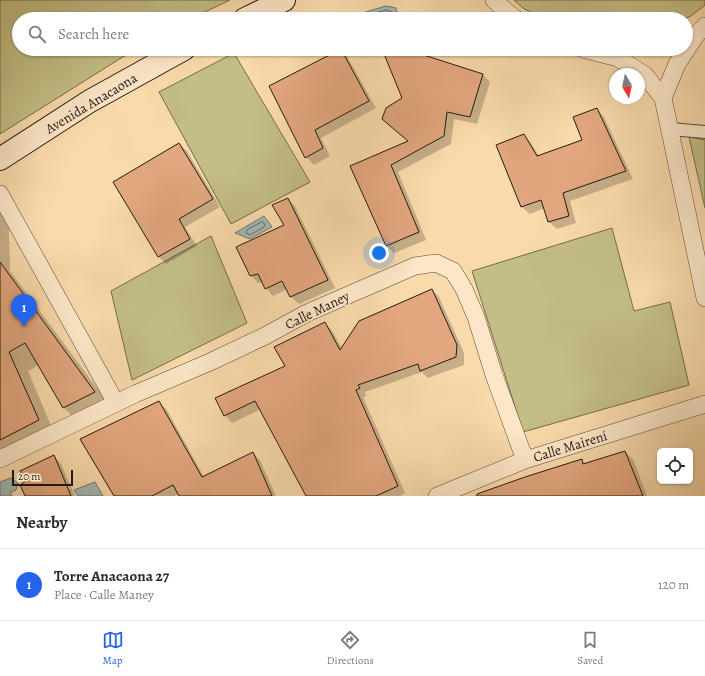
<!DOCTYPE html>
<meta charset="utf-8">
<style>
body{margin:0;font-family:Alegreya,serif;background:#f7f7f7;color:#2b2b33}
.controls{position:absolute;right:12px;bottom:12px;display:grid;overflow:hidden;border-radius:6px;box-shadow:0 1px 3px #0004}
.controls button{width:36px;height:36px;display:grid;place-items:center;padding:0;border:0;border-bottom:1px solid #e1e1e2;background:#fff;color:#2b2b33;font:20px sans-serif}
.compass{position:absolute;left:609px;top:68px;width:36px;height:36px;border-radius:50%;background:#fff;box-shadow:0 1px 3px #0004;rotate:171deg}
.scale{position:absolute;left:12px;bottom:10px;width:61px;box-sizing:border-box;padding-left:4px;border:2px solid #281812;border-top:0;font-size:11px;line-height:14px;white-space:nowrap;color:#281812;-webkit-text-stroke:3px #fbe7c8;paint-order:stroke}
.you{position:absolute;left:379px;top:253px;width:14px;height:14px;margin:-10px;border:3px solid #fff;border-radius:50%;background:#1a73e8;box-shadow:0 0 0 6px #1a73e833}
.badge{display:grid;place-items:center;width:26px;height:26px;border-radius:50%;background:#2563eb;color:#fff;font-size:13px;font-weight:700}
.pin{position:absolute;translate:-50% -33px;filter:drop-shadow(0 1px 2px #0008)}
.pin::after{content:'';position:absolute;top:21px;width:14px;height:12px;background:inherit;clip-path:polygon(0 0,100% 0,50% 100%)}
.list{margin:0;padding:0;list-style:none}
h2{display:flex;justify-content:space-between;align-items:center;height:52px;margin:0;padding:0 16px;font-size:17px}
h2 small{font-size:13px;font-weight:400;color:#7c7c81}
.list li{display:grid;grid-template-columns:26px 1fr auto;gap:12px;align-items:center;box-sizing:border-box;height:72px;padding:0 16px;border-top:1px solid #e1e1e2}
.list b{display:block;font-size:15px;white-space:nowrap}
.list p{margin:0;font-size:13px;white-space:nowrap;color:#7c7c81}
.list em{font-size:13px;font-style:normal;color:#7c7c81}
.icon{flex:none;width:22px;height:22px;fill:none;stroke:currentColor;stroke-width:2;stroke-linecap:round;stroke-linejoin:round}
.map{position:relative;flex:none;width:705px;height:496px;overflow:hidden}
.search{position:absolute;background:#fff;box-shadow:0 1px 3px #0004;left:12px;right:12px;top:12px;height:44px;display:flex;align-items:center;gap:10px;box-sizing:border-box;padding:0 14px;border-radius:22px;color:#7c7c81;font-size:15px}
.sheet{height:124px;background:#fff}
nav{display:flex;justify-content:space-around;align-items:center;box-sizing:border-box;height:56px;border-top:1px solid #e1e1e2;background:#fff;font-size:11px;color:#7c7c81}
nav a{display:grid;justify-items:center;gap:2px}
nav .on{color:#2563eb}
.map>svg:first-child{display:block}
.green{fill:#c3be85;stroke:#766b4c}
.water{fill:#a2b8b4;stroke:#717873}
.shadow{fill:#0003}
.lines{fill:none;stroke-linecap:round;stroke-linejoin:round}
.shore{stroke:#656863;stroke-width:1}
.building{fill:#e2a77f;stroke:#281812}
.pedestrian-casing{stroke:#5c4838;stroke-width:14}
.minor-casing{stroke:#5c4838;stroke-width:18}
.secondary-casing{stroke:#281812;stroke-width:24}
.pedestrian{stroke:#fbe7c8;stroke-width:12}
.minor{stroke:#fbe7c8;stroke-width:17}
.secondary{stroke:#fbe7c8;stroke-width:22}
.labels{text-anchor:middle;stroke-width:4;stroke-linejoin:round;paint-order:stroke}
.street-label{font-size:14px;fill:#281812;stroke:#fbe7c8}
</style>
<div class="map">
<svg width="705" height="496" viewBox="0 0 705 496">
<rect width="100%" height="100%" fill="#f9daab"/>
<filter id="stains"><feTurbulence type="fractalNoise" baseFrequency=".005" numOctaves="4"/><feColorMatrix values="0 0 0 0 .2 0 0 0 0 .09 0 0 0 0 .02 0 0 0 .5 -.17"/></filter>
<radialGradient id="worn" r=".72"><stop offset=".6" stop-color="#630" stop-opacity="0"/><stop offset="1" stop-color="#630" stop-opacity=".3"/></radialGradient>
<g class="green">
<path d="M 0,0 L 230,0 L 190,19 L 19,19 L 19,49 L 137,49 L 121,58 L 0,134 Z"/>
<path d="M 514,0 L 705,0 L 705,5 L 691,16 L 683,19 L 542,19 L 523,8 Z"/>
<path d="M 234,53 L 310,182 L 231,224 L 159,92 Z"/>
<path d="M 689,137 L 705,140 L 705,208 Z"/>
<path d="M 612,228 L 634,311 L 670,302 L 689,385 L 523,432 L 472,271 Z"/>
<path d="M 211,236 L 247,323 L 132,380 L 111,291 Z"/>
</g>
<g class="water">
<path d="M 386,6 L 396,8 L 398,19 L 356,19 L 359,14 Z"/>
<path d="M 264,216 L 272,227 L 250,239 L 235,233 Z"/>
<path d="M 11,478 L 18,483 L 16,490 L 10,493 L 12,496 L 0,496 L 0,482 Z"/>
<path d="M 95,482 L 103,496 L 78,496 L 74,490 Z"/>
</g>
<g class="shadow">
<path d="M 386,49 L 401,49 L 482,74 L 490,82 L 477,124 L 454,119 L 451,144 L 398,172 L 426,240 L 394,253 L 387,246 L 351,167 L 408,141 L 403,99 Z"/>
<path d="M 341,50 L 348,58 L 376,108 L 321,138 L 330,156 L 314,165 L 306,157 L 271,86 Z"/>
<path d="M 597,109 L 604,117 L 633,179 L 570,201 L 576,223 L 557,229 L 549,222 L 545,208 L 530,214 L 522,207 L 497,146 L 524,135 L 531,143 L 539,156 L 584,141 Z"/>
<path d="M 179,144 L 187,151 L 220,207 L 185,227 L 197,246 L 166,264 L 159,257 L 114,182 Z"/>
<path d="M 0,192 L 8,201 L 10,271 L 114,411 L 83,427 L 63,407 L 39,365 L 28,371 L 57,440 L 0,468 Z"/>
<path d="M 288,199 L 295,206 L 335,288 L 299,304 L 291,297 L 287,289 L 273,296 L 266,288 L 263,282 L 258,283 L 251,275 L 285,226 Z"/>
<path d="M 432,290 L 439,297 L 464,353 L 464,365 L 428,378 L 422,372 L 365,392 L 366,396 L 363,397 L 405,493 L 400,496 L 307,496 L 261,409 L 232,423 L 225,415 L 286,367 L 325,323 L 332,331 L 342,348 Z"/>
<path d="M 159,402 L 167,410 L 204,477 L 253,453 L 260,460 L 276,496 L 180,496 L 179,494 L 174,496 L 115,496 Z"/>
<path d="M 625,452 L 633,459 L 647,496 L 473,496 L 525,478 L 581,460 L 585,464 Z"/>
<path d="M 54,456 L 61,464 L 75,496 L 26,496 L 27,482 Z"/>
</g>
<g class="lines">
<g class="shore">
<path d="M 360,19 L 362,17 L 386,10 L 392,12 L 394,19"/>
<path d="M 262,222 L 265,224 L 264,227 L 250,235 L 246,233 L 247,230 Z"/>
</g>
</g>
<g class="building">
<path d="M 341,49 L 369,101 L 315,130 L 323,148 L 305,158 L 269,86 Z"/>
<path d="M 382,49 L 405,49 L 483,74 L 470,117 L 447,112 L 444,136 L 391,165 L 419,232 L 386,246 L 350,166 L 408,141 L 382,119 L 386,108 L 402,98 Z"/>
<path d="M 597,108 L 626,171 L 563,193 L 569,216 L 548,222 L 541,200 L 521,207 L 496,145 L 524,134 L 537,156 L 582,140 L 573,117 Z"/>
<path d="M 179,143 L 213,199 L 179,219 L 190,239 L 158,257 L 113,182 Z"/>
<path d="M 288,198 L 328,280 L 290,297 L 282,281 L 265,289 L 258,274 L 250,276 L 236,247 L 284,225 L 272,205 Z"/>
<path d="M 0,262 L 95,392 L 63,408 L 25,343 L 9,352 L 39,420 L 0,440 Z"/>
<path d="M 432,289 L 457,345 L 456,357 L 420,371 L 418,364 L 358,385 L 360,388 L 356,390 L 398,486 L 376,496 L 306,496 L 255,401 L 224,416 L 215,398 L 285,366 L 274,347 L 325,322 L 340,350 L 359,321 Z"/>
<path d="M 159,401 L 202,477 L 253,452 L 272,496 L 179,496 L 173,485 L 152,496 L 114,496 L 80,439 Z"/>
<path d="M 625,451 L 643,496 L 477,496 L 477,494 L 525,477 L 582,459 L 583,464 Z"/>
<path d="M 54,455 L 71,496 L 25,496 L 20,485 L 26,481 L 20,471 Z"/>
</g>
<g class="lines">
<g class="pedestrian-casing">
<path id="pedestrian" d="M 670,129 L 705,132"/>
</g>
<g class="minor-casing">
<g id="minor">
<path d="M 494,0 L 507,12 L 516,19"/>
<path d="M 583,49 L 618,58 L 645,75 L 663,98 L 705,298"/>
<path d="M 663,98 L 677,64 L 696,35 L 705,26"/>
<path d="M 0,194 L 116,403"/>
<path d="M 0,459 L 135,394 L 210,362 L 265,336 L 307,313 L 415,266 L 436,263 L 453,271 L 464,289 L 476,317 L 494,375 L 525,460"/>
<path d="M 437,496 L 525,460 L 705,404"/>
</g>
</g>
<g class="secondary-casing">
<g id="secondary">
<path d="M 245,19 L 284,0"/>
<path d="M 0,159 L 90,101 L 184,49"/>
</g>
</g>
<use href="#pedestrian" class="pedestrian"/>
<use href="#minor" class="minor"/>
<use href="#secondary" class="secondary"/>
</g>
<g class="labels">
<g class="street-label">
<text transform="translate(91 103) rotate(-31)" y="5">Avenida Anacaona</text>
<text transform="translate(317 310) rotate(-26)" y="5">Calle Maney</text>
<text transform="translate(570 446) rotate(-17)" y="5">Calle Mairení</text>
</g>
</g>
<rect width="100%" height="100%" filter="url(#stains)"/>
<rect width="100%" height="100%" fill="url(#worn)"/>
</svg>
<div class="controls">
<button><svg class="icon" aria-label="locate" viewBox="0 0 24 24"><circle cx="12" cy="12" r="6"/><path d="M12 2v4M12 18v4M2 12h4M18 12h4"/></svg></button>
</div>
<svg class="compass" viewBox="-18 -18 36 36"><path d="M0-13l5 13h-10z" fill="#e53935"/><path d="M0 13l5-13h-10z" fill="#7c7c81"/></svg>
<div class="scale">20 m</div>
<div class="you"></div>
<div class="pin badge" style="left:24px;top:327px">1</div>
<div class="search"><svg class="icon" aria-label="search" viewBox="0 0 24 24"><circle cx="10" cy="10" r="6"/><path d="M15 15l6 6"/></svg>Search here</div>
</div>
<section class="sheet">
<h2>Nearby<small></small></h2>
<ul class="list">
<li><span class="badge">1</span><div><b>Torre Anacaona 27</b><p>Place · Calle Maney</p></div><em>120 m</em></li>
</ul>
</section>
<nav>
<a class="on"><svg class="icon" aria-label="map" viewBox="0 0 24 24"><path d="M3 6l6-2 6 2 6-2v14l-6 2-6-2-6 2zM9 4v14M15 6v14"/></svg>Map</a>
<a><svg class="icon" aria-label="directions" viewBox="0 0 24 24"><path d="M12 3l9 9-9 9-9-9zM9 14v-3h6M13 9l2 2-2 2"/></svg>Directions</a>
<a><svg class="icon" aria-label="saved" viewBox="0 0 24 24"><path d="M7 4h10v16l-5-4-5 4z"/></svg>Saved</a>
</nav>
